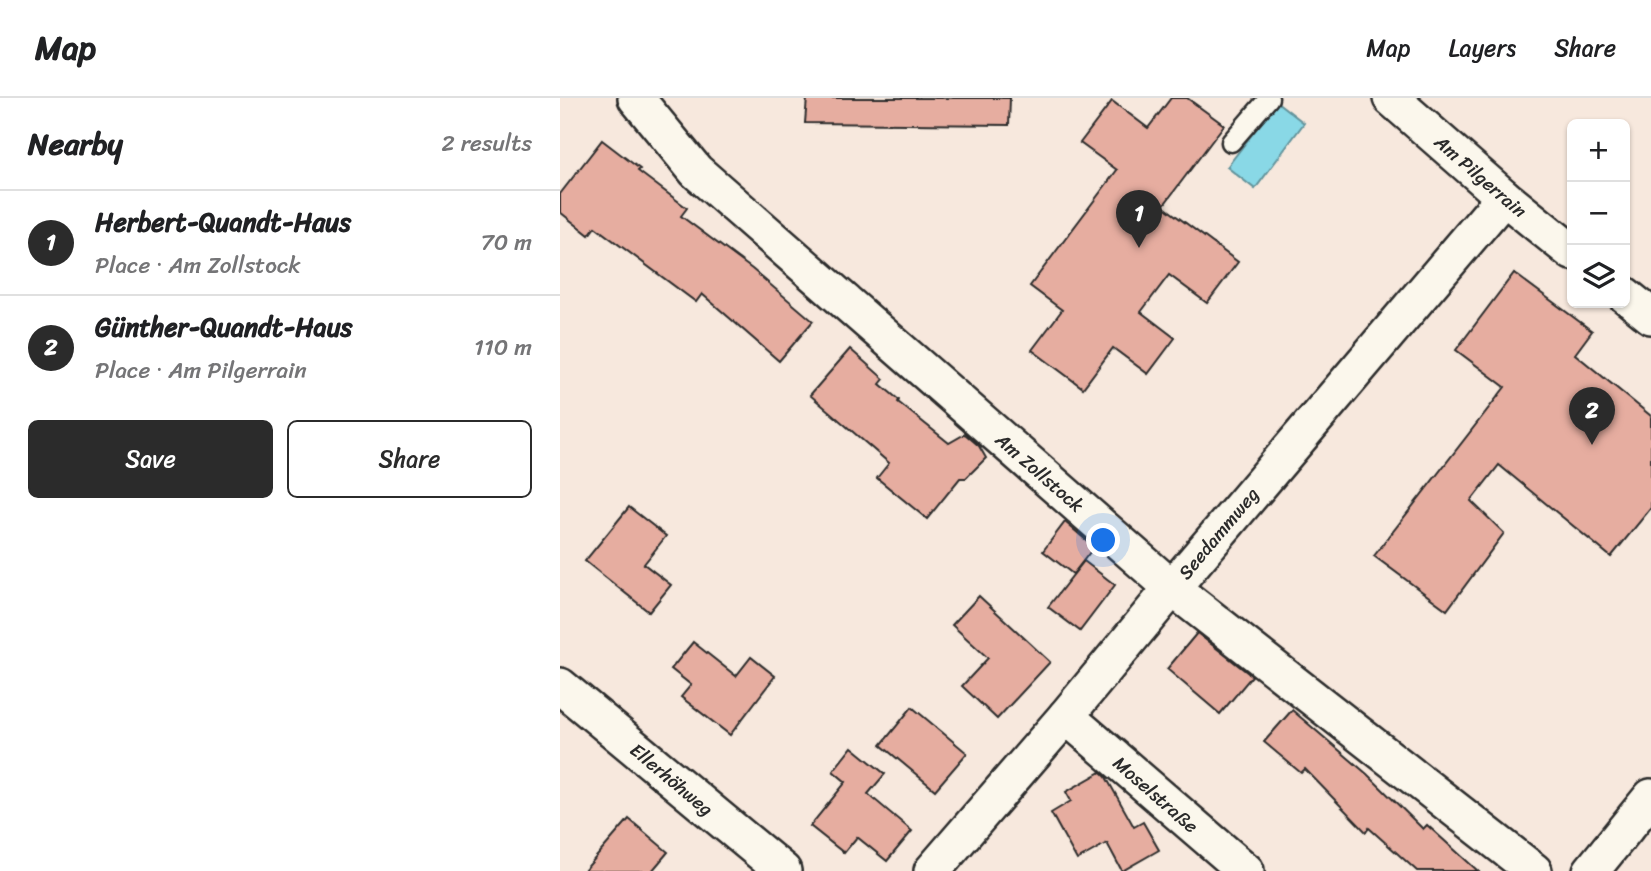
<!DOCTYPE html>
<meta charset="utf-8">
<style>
body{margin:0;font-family:Sriracha,sans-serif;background:#f2f2f2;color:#202124}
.controls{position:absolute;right:21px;top:21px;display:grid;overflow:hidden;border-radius:10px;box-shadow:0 2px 5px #0004}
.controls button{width:63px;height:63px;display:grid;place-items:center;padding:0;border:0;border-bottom:2px solid #e0e0e0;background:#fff;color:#202124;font:35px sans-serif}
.you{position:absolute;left:544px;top:443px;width:24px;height:24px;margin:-18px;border:5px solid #fff;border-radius:50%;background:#1a73e8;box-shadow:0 0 0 10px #1a73e833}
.badge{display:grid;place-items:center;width:46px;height:46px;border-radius:50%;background:#2b2b2b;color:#fff;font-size:23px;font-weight:700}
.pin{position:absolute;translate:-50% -58px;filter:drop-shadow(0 2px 4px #0008)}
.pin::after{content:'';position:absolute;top:37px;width:24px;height:21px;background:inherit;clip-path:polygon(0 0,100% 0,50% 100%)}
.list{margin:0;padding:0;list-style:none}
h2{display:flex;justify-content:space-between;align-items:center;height:91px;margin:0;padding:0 28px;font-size:30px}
h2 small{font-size:23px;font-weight:400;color:#757577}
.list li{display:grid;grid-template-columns:46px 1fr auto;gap:21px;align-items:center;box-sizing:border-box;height:105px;padding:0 28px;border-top:2px solid #e0e0e0}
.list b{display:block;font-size:26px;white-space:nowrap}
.list p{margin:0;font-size:23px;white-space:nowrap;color:#757577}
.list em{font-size:23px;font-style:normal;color:#757577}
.actions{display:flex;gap:14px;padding:21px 28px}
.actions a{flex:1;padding:16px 0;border:2px solid #2b2b2b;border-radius:10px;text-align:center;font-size:24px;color:#2b2b2b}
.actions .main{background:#2b2b2b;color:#fff}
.icon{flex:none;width:38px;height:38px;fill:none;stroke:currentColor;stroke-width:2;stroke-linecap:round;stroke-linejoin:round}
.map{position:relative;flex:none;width:1091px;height:773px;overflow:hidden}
header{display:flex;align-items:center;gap:42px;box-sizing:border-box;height:98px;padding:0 35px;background:#fff;border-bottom:2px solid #e0e0e0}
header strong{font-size:33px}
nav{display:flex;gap:38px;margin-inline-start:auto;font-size:24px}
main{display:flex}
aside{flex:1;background:#fff}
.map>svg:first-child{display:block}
.water{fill:#89d8e6;stroke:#63939b;stroke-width:2}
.building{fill:#e6ada0;stroke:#2b2b2b;stroke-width:2}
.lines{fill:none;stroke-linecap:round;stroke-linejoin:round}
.lane-casing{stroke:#2b2b2b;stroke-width:23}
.street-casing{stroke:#2b2b2b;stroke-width:40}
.lane{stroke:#fbf7ec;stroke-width:18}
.street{stroke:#fbf7ec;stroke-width:35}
.labels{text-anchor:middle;stroke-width:6;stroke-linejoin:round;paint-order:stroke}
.street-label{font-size:19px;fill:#2b2b2b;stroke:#fbf7ec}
</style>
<header>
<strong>Map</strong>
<nav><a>Map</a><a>Layers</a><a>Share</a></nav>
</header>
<main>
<aside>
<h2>Nearby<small>2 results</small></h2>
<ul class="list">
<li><span class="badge">1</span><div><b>Herbert-Quandt-Haus</b><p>Place · Am Zollstock</p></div><em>70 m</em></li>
<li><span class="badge">2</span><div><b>Günther-Quandt-Haus</b><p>Place · Am Pilgerrain</p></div><em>110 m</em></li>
</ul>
<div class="actions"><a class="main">Save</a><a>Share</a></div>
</aside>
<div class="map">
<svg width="1091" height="773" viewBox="0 0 1091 773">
<rect width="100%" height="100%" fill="#f7e8dd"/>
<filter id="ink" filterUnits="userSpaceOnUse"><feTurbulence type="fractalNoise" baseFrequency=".0143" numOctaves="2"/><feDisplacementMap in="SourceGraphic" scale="14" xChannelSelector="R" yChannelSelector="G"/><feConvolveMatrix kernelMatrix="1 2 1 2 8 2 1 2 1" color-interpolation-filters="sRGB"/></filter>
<g filter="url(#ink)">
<path class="water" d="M 717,4 L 744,25 L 695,91 L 667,69 Z"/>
<g class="building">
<path d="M 247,0 L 450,0 L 449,27 L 245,25 Z"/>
<path d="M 611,0 L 627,0 L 664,27 L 603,108 L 678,164 L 647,205 L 609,177 L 581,214 L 615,240 L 588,276 L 553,250 L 523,290 L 472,252 L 502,212 L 470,188 L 557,72 L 520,45 L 552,3 L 588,30 Z"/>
<path d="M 42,42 L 80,71 L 78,73 L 127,110 L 121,118 L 192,171 L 253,223 L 219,263 L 142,196 L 136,204 L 35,129 L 29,137 L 0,114 L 0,96 Z"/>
<path d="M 954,175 L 1032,233 L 1015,256 L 1091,318 L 1091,410 L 1051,459 L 939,367 L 911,403 L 944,435 L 887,512 L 814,458 L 945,289 L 896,252 Z"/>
<path d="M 290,251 L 324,281 L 320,286 L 339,302 L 338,304 L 389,345 L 405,336 L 419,348 L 426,360 L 406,380 L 400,380 L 367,421 L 317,380 L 329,365 L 250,297 Z"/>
<path d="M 69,409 L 106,438 L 84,466 L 111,487 L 89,514 L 25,463 Z"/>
<path d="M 505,424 L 534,449 L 513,476 L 483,453 Z"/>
<path d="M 524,463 L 555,487 L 520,533 L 488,509 Z"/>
<path d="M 419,498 L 490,564 L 437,621 L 402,588 L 428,560 L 392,527 Z"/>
<path d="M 637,535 L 692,578 L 660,616 L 607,571 Z"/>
<path d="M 133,544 L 176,578 L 191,559 L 215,578 L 170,637 L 121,599 L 131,587 L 111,571 Z"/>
<path d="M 352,609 L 407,655 L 375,692 L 321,647 Z"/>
<path d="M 732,612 L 807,676 L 863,731 L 867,727 L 918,773 L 857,773 L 809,730 L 806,734 L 745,671 L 741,675 L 704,644 Z"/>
<path d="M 292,649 L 325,676 L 308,696 L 352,733 L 327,763 L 297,739 L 284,755 L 250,728 L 286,684 L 273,673 Z"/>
<path d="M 541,674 L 546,679 L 574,729 L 583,724 L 599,752 L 562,773 L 547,745 L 517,762 L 491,715 L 511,703 L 506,694 Z"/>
<path d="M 69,721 L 108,754 L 92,773 L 24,773 Z"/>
</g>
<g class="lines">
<g class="lane-casing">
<path id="lane" d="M 671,44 L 709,0"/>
</g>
<g class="street-casing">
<g id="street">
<path d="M 76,0 L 136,73 L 612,490 L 974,773"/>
<path d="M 831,0 L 944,99 L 1012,154"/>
<path d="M 1065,197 L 1091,218"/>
<path d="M 0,588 L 223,773"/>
<path d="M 506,618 L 686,773"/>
<path d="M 372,773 L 506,618 L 612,490 L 944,99"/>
<path d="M 1031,773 L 1091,699"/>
</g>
</g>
<use href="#lane" class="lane"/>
<use href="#street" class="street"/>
</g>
</g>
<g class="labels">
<g class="street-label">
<text transform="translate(921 78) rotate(41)" y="7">Am Pilgerrain</text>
<text transform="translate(480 374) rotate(41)" y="7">Am Zollstock</text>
<text transform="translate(658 435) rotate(-50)" y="7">Seedammweg</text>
<text transform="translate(112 681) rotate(40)" y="7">Ellerhöhweg</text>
<text transform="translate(596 696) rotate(41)" y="7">Moselstraße</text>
</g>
</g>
</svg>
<div class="controls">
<button>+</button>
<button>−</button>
<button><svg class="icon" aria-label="layers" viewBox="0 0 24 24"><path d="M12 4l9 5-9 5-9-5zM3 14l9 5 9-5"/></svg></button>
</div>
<div class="you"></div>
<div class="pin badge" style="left:579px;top:150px">1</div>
<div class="pin badge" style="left:1032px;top:347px">2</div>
</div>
</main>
